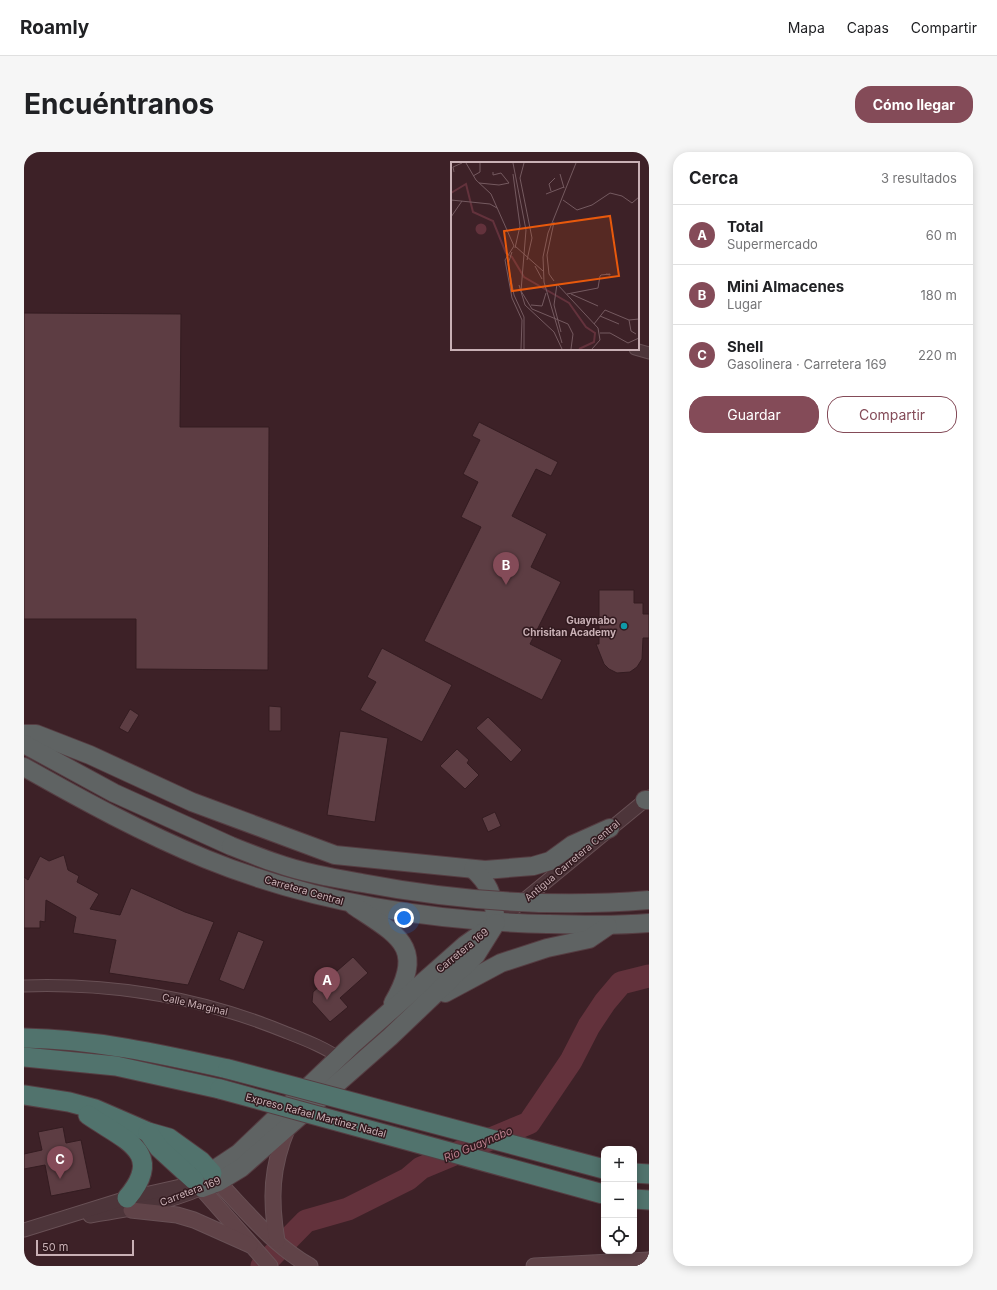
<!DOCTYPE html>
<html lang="es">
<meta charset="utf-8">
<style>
body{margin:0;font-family:Inter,sans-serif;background:#f6f6f6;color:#202124}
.controls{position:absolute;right:12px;bottom:12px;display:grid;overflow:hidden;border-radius:8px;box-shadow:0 2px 10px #0003}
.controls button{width:36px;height:36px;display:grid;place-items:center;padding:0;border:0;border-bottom:1px solid #e0e0e0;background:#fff;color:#202124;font:20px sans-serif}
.scale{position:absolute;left:12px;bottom:10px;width:98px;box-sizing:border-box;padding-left:4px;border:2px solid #c9b0b5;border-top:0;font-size:11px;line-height:14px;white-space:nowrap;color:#c9b0b5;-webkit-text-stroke:3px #321a1f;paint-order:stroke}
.you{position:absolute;left:380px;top:766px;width:14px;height:14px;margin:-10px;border:3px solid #fff;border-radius:50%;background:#1a73e8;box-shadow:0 0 0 6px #1a73e833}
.badge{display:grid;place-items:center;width:26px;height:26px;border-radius:50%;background:#844b58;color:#fff;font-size:13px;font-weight:700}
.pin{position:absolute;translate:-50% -33px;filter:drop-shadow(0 1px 2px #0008)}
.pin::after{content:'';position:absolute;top:21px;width:14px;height:12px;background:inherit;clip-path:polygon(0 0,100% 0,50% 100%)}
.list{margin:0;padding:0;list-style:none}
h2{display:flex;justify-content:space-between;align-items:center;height:52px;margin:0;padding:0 16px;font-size:17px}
h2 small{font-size:13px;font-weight:400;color:#757577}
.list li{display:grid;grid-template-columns:26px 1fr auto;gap:12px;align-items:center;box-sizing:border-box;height:60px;padding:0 16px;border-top:1px solid #e0e0e0}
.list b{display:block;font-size:15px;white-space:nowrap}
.list p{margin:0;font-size:13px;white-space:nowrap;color:#757577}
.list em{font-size:13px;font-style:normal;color:#757577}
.actions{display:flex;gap:8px;padding:12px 16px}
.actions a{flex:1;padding:9px 0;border:1px solid #844b58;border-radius:16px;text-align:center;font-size:14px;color:#844b58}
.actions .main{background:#844b58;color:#fff}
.icon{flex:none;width:22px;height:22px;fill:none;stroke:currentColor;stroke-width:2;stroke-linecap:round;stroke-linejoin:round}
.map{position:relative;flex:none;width:625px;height:1114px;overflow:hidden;border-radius:16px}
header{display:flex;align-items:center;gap:24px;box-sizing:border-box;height:56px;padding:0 20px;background:#fff;border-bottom:1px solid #e0e0e0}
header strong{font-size:19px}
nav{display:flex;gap:22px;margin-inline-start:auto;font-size:14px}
.intro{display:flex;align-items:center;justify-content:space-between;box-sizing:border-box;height:96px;padding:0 24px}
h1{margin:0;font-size:28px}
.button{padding:10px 18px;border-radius:16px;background:#844b58;color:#fff;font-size:14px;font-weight:700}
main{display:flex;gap:24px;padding:0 24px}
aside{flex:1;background:#fff;border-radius:16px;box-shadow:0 2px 10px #0003}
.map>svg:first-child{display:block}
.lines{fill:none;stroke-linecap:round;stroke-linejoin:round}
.river{stroke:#63323c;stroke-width:23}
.building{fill:#5d3d43;stroke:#341c21}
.minor-casing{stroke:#685055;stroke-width:13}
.tertiary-casing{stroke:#685055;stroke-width:15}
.secondary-casing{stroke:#685055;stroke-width:17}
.trunk-casing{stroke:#553d42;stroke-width:20}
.motorway-casing{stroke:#553d42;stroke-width:21}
.minor{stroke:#4d353a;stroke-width:11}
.tertiary{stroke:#4d353a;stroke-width:13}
.secondary{stroke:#604348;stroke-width:15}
.trunk{stroke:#5f6363;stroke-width:18}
.motorway{stroke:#51736d;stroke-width:19}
.trunk-bridge-casing{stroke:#553d42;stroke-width:20;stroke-linecap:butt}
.motorway-bridge-casing{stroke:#553d42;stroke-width:21;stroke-linecap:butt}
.trunk-bridge{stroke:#5f6363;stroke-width:18}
.motorway-bridge{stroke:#51736d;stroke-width:19}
.culture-dot{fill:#0f9aa8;stroke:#321a1f;stroke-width:1.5}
.labels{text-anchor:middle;stroke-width:3;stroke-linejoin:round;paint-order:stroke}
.poi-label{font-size:10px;font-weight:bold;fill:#c9b0b5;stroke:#321a1f;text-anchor:end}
.street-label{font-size:10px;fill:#c9b0b5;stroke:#321a1f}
.water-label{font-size:11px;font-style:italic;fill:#b77e8b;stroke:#321a1f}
.inset-river{fill:none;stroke:#63323c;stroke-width:2}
.inset-road{fill:none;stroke:#755a60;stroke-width:1}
.view{fill:#e8590c;fill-opacity:0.15;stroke:#e8590c;stroke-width:2}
.inset-edge{fill:none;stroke:#c9b0b5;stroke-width:2}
</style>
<header>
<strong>Roamly</strong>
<nav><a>Mapa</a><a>Capas</a><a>Compartir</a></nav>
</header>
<div class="intro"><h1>Encuéntranos</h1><a class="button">Cómo llegar</a></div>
<main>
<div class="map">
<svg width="625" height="1114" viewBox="0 0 625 1114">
<rect width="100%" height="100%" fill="#3d2127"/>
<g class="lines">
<path class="river" d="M 238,1114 L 282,1069 L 324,1057 L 384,1027 L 397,1016 L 505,971 L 547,909 L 565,874 L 581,850 L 597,831 L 625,824"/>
</g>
<g class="building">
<path d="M 0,161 L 157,162 L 156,275 L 245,275 L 244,518 L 112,517 L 112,467 L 0,467 Z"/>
<path d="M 455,270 L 534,310 L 527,324 L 512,317 L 488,364 L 523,382 L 507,415 L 537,430 L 506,492 L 538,508 L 518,548 L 400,489 L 457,375 L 437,365 L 454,330 L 439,322 L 456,288 L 448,284 Z"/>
<path d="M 575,438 L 610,438 L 610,451 L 619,451 L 619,462 L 625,462 L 625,486 L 619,486 L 618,507 L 613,515 L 606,520 L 593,521 L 585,517 L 580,512 L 572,492 L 575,492 Z"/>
<path d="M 358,496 L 428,533 L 398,590 L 336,558 L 352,530 L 343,525 Z"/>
<path d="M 245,554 L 257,555 L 257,579 L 245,579 Z"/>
<path d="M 106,557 L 115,563 L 104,581 L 95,576 Z"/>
<path d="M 464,565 L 498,598 L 487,610 L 452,576 Z"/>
<path d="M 316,579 L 364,586 L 351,670 L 303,663 Z"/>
<path d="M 433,597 L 445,608 L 443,611 L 455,623 L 441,637 L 416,614 Z"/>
<path d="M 471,660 L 477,674 L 464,680 L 458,666 Z"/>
<path d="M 40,703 L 44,718 L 55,724 L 53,730 L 75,742 L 66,757 L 96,763 L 107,736 L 161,760 L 190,770 L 164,833 L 85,821 L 92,788 L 49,781 L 52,765 L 22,748 L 21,770 L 16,769 L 16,776 L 0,776 L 0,725 L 4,728 L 16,704 L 25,709 Z"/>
<path d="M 214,779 L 240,789 L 220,838 L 195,828 Z"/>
<path d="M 329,805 L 344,821 L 316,846 L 324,855 L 306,870 L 288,850 L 289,840 Z"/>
<path d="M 39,975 L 42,991 L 57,988 L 67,1036 L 27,1044 L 21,1013 L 0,1017 L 0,1002 L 18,998 L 14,980 Z"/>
</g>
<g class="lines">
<g class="minor-casing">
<g id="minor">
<path d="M 611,197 L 625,201"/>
<path d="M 0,834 C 90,831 178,846 261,880 C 279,887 303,896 318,908"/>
</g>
</g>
<g class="tertiary-casing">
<g id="tertiary">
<path d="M 472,771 L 625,645"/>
<path d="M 66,1064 C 104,1058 142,1052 178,1036"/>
<path d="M 0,1078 L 103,1046 L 161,1033 L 170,1028"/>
</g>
</g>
<g class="secondary-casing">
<g id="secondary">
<path d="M 188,1022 L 194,1030 C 222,1059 250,1094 286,1114"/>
<path d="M 171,1029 L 246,1114"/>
<path d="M 107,1058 L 153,1063 L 170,1068 L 226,1093"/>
<path d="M 253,1089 C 246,1047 247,1015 264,975"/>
<path d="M 510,1114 L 625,1108"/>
</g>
</g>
<g class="trunk-casing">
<g id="trunk">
<path d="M 0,582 L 12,582 L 66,603 L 168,650 L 311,703 L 461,718 L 509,714 L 526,709 L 548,693 L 586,676"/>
<path d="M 0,592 L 90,641 L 207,694"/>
<path d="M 0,615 C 60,649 119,681 182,707 C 290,751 407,769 523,772 C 558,773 591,774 625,771"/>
<path d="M 621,648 L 625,648"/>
<path d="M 449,717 C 465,732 468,741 471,762"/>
<path d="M 330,754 C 375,784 402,795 369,851"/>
<path d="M 421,841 L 477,811 L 523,796 L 565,787 L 584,774"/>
<path d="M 182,1023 L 215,1001 L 329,892 L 441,793 L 465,776"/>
<path d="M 178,1036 L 194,1030 L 217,1016 L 366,885 L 452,803 L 472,771"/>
</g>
</g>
<g class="motorway-casing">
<g id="motorway">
<path d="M 0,886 C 69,887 137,902 204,917"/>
<path d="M 0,905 L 92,914 L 196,937"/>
<path d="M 0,943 L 45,950 L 71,957 L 124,980 L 145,986 L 177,1009 L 188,1021"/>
<path d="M 64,963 C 100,988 142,1000 103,1046"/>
<path d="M 124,980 L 135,996 L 170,1028"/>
<path d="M 610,1021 L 625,1022"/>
<path d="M 610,1047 L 625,1048"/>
</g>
</g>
<use href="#minor" class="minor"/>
<use href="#tertiary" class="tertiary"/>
<use href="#secondary" class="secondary"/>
<use href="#trunk" class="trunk"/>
<use href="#motorway" class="motorway"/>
<g class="trunk-bridge-casing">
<path id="trunk-bridge" d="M 207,694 C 222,700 237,706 252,711 C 280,721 310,726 338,731 C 433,749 529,756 625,748"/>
</g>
<g class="motorway-bridge-casing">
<g id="motorway-bridge">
<path d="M 204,917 L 580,1017"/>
<path d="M 196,937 L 579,1042"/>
</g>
</g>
<use href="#trunk-bridge" class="trunk-bridge"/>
<use href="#motorway-bridge" class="motorway-bridge"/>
</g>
<circle class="culture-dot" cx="600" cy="474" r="4"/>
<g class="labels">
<g class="poi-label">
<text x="592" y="472">Guaynabo<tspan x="592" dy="12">Chrisitan Academy</tspan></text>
</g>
<g class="street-label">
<text transform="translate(548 708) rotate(-40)" y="4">Antigua Carretera Central</text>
<text transform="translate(280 738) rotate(16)" y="4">Carretera Central</text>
<text transform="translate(438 798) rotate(-39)" y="4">Carretera 169</text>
<text transform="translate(171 852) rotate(13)" y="4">Calle Marginal</text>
<text transform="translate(292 963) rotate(15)" y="4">Expreso Rafael Martínez Nadal</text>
<text transform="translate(166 1039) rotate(-21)" y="4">Carretera 169</text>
</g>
<g class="water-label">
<text transform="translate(454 992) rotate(-23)" y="4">Río Guaynabo</text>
</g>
</g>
<g transform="translate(427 10)">
<rect width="188" height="188" fill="#3d2127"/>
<path d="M24.5 67a5.5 5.5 0 1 1 11 0a5.5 5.5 0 1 1-11 0Z" fill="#63323c"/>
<path class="inset-river" d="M 0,31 L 15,22 L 22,50 L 42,59 L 55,91 L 61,95 L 73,115 L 118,141 L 135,165 L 144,171 L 143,180 L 128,187"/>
<path class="inset-road" d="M 15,1 L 25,18 L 40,32 L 63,84M 62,1 L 75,68 L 70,129 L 81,147 L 117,162 L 122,172 L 120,187M 73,1 L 69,16 L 81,76 L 76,98M 3,10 L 2,5 L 11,1M 62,12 L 69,64 L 64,86M 109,12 L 113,26M 22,14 L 29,10 L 29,1M 28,21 L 48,23 L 58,21 L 50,11 L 42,13 L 42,10M 100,29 L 98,22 L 104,16M 95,32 L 113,25M 0,38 L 39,42 L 46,46M 112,38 L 126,48 L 141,43 L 159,31 L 171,34 L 181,41 L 188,35M 0,55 L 11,39M 63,84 L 54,98 L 61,136 L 71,158 L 70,187M 64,84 L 92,109M 61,90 L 57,102 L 63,133 L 73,155 L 73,187M 84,104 L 91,117M 103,119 L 98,112 L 96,93 L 103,60M 106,122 L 147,166 L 149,178 L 141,187M 106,122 L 103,143 L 110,170M 68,123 L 74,143 L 103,170 L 111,187M 116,132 L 147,126 L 149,114 L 150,113 L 159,112 L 159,113 L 155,112M 120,132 L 147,144M 80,143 L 91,144 L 95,131M 149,154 L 168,162M 178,158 L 180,169 L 185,172M 143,162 L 154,148 L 178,158 L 188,157M 149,171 L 159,171 L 177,181 L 188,176M 111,181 L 93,120 L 92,95 L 97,71 L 125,1"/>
<path class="view" d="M 159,54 L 168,114 L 61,129 L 53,69 Z"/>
<rect width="188" height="188" class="inset-edge"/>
</g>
</svg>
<div class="controls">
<button>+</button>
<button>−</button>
<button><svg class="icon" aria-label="locate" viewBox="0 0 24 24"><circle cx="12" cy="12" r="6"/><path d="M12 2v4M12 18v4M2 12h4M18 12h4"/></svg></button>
</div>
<div class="scale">50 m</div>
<div class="you"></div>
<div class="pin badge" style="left:303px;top:848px">A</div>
<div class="pin badge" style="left:482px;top:433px">B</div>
<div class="pin badge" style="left:36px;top:1027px">C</div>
</div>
<aside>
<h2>Cerca<small>3 resultados</small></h2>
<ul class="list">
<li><span class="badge">A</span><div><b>Total</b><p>Supermercado</p></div><em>60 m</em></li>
<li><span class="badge">B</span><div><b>Mini Almacenes</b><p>Lugar</p></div><em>180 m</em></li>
<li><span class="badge">C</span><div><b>Shell</b><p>Gasolinera · Carretera 169</p></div><em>220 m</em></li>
</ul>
<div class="actions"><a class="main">Guardar</a><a>Compartir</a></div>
</aside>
</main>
